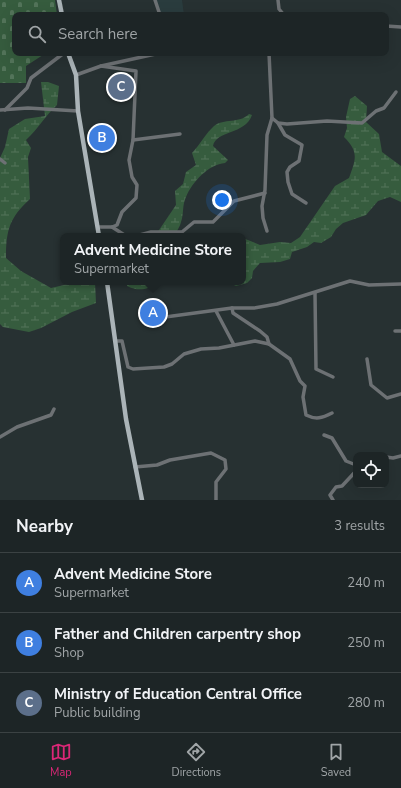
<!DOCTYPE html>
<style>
body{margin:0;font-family:"Nunito Sans",sans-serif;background:#2a3132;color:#f1f3f6}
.controls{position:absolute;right:12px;bottom:12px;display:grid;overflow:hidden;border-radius:8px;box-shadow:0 4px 16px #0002}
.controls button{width:36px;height:36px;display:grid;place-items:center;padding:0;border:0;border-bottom:1px solid #3b4243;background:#1d2526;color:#f1f3f6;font:20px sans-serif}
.you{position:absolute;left:222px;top:200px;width:14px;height:14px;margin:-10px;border:3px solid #fff;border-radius:50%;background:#1a73e8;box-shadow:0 0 0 6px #1a73e833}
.badge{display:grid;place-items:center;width:26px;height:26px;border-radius:50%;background:#db2777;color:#fff;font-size:13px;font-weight:700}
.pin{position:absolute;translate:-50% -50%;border:2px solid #fff;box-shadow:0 1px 4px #0006}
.popup{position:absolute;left:60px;top:233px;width:186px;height:52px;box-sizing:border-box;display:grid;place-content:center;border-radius:8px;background:#1d2526;filter:drop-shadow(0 1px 3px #0005);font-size:13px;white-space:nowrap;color:#a0a5a7}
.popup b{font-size:15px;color:#f1f3f6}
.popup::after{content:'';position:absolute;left:50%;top:100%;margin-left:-8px;border:8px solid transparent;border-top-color:#1d2526}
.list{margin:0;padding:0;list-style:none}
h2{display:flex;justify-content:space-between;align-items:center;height:52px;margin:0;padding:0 16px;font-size:17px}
h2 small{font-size:13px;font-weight:400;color:#a0a5a7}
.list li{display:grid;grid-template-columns:26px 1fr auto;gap:12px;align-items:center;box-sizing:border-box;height:60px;padding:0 16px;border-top:1px solid #3b4243}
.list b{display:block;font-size:15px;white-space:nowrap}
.list p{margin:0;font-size:13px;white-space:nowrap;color:#a0a5a7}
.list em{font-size:13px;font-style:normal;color:#a0a5a7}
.icon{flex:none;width:22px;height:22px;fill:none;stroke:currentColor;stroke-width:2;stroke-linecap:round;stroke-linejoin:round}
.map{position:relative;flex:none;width:401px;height:500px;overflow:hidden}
.search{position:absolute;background:#1d2526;box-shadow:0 4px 16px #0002;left:12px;right:12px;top:12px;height:44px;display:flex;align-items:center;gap:10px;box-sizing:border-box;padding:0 14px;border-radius:8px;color:#a0a5a7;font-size:15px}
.sheet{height:232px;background:#1d2526}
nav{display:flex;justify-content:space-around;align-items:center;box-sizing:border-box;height:56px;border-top:1px solid #3b4243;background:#1d2526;font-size:11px;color:#a0a5a7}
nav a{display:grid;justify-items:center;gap:2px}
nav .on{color:#db2777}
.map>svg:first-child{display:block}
.built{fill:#2a3c3e}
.wetland{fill:url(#wetland-marsh)}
.cemetery{fill:url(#cemetery-stones)}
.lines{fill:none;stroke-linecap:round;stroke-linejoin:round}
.minor{stroke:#6d7174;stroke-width:3.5}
.major{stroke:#abb4b8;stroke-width:4.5}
</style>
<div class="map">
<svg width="401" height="500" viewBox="0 0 401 500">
<defs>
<pattern id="wetland-marsh" width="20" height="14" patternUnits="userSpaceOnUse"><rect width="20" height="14" fill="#365c3e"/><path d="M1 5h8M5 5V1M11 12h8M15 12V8" fill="none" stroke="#53745a"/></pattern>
<pattern id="cemetery-stones" width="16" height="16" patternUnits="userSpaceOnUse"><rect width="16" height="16" fill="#365c3e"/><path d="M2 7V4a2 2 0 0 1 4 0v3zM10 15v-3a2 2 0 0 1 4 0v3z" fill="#53745a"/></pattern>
</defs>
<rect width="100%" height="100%" fill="#273132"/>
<path class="built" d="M 156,0 L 182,0 L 184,15 L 161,15 Z"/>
<g class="wetland">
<path d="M 41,82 L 48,82 L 59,86 L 57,105 C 45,116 38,129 26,140 L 31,148 L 28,157 L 30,199 C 9,218 6,231 6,258 L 21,271 L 51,288 L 77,282 L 95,282 L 96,303 L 72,312 L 41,328 L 29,332 L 3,327 L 0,324 L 0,158 L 5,147 L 9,129 L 25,119 L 45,116 Z"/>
<path d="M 355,96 L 367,106 L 366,122 L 379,134 L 382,152 L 401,166 L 401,202 L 390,197 L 378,201 L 366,215 L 343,223 L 336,229 L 331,237 L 321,243 L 314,242 L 307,247 L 292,252 L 290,259 L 280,262 L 260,263 L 253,271 L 252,278 L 247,283 L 236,286 L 230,283 L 243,282 L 243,238 L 260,245 L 280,242 L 291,243 L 300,237 L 335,186 L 349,178 C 356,159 359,152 344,137 L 347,128 L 346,117 L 350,99 Z"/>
<path d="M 249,114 L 252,115 C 245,135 216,130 213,146 L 228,160 L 225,163 C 209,164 192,182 186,197 C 182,205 184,214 181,222 C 180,227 176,232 174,236 L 155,236 L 176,205 L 175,191 L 183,184 L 186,172 L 196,165 L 192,153 C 200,145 205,134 214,126 C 224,118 239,124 249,114 Z"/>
<path d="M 127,282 L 156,282 C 148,291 137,291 127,286 Z"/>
</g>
<path class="cemetery" d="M 0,0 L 55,0 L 57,15 L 15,15 L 15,53 L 46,53 L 26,66 L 26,83 L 0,83 Z"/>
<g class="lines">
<g class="minor">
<path d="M 155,0 L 160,15"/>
<path d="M 278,0 L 279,9 L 284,15"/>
<path d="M 386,26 L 401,27"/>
<path d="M 269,53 L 272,118 L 278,123 L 287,124 L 327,121 L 362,123 L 376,111 L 384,108 L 396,92"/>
<path d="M 101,66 L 136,71 L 133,140 L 129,160 L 132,177 L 137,185 L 136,198 L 122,212 L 117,225 L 112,227"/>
<path d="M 76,75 L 101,66 L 160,53"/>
<path d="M 0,110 L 28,108 L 78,111"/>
<path d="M 5,110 L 27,88 L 31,78 L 64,53"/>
<path d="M 278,123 L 285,135 L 302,145 L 299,161 L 290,167 L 287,172 L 288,182 L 292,194 L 306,203"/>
<path d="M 133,140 L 180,134"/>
<path d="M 0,159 L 5,163"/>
<path d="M 98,227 L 112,227 L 126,236"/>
<path d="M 267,231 L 263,218 L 262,206 L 265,190 L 267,135 L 272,118"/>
<path d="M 136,236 L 151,232 L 182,232 L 194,222 L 213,222 L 234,201 L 265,193"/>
<path d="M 315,293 L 316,369 L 333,377"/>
<path d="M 232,308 L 233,313 L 260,331 L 267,337 L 269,344 L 290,359 L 300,381 L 305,386 L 303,397 L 306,415 C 316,420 322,418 332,413"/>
<path d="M 216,311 L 234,345"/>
<path d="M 143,320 L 232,308 L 254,308 L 277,304 L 350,281 L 369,285 L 401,284"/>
<path d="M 395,331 L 401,331"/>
<path d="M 116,341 L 122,341 L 128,367 L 133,369 L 164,367 L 172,364 L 184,354 L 201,349 L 219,348 L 255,341 L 269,344"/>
<path d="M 367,359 L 371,385 L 387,398 L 401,394"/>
<path d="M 324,435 L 332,438 L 346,461 L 356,465"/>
<path d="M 0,437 L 17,427 L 51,415 L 54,409"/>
<path d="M 386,457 L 393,458 L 401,456"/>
<path d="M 135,467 L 157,465 L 170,460 L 211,453 L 225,460 L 226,469 L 216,482 L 216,500"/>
<path d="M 333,500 L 330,495 L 336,487 L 342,486 L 356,471"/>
</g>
<g class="major">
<path d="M 59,0 L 62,15"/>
<path d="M 68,53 L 76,75 L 78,111 L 99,236"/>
<path d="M 107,282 L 126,419 L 142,500"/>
</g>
</g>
</svg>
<div class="controls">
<button><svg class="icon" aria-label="locate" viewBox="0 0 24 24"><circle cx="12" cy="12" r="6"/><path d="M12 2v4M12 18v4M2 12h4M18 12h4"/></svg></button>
</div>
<div class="you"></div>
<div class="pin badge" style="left:153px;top:313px;background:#3f7fe0">A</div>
<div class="popup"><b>Advent Medicine Store</b>Supermarket</div>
<div class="pin badge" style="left:102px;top:138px;background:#3f7fe0">B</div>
<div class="pin badge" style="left:121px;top:87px;background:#5c6f8a">C</div>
<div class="search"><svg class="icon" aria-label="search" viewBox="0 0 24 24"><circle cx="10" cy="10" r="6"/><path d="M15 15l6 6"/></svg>Search here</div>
</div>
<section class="sheet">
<h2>Nearby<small>3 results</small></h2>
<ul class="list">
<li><span class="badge" style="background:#3f7fe0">A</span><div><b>Advent Medicine Store</b><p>Supermarket</p></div><em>240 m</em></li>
<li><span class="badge" style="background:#3f7fe0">B</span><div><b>Father and Children carpentry shop</b><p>Shop</p></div><em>250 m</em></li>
<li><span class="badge" style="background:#5c6f8a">C</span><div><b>Ministry of Education Central Office</b><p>Public building</p></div><em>280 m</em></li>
</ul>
</section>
<nav>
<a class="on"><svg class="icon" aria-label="map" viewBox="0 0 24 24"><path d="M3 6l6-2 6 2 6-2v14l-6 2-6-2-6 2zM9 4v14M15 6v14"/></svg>Map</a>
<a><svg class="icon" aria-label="directions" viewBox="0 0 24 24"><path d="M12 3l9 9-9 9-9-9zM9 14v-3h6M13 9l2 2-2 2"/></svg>Directions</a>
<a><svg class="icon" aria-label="saved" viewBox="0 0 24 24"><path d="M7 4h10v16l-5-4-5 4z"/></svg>Saved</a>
</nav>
